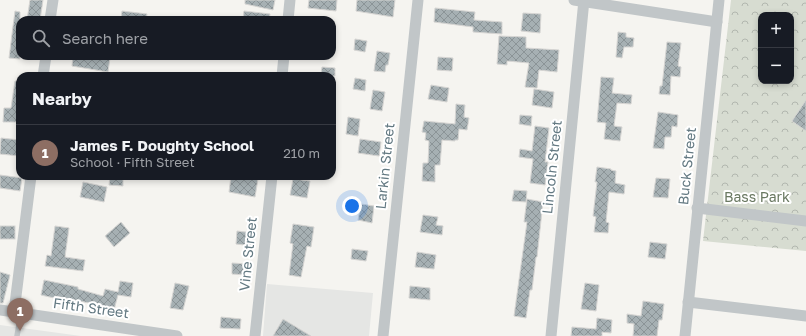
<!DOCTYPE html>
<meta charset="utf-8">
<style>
body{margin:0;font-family:"Golos Text",sans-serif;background:#242831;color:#f1f3f6}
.controls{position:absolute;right:12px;top:12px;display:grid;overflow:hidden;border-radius:8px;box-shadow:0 2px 6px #0003}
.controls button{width:36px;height:36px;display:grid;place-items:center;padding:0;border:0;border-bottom:1px solid #363941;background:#171b24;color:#f1f3f6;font:20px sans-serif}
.you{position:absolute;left:352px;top:206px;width:14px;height:14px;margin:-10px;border:3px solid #fff;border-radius:50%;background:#1a73e8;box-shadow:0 0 0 6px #1a73e833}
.badge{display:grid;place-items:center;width:26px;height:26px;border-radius:50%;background:#e53220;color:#fff;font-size:13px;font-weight:700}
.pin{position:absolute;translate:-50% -33px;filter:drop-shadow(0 1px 2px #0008)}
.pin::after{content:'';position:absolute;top:21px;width:14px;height:12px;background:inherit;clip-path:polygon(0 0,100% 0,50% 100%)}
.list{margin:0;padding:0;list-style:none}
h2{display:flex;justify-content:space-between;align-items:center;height:52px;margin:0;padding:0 16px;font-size:17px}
h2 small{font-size:13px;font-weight:400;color:#9ea1a6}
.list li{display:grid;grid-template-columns:26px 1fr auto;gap:12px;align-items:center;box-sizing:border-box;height:56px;padding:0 16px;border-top:1px solid #363941}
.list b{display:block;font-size:15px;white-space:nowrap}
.list p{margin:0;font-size:13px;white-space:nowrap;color:#9ea1a6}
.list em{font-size:13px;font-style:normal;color:#9ea1a6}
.icon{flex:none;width:22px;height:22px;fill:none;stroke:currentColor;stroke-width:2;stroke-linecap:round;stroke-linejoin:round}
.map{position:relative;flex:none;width:806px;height:336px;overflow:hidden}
.search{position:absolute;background:#171b24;box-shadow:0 2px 6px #0003;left:16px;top:16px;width:320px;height:44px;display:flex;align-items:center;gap:10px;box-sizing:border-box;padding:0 14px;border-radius:12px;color:#9ea1a6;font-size:15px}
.panel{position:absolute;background:#171b24;box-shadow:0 2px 6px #0003;left:16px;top:72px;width:320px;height:108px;border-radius:12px}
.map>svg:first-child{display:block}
.built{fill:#e5e6e4}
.forest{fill:url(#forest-crowns);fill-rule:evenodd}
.building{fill:url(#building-cross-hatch);stroke:#d6d5d3}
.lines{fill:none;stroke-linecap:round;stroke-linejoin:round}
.lane{stroke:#c1c6c8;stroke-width:5.5}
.street{stroke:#c1c6c8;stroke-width:11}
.labels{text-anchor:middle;stroke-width:4;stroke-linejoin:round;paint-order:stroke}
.street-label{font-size:14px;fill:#637982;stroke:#fff}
.park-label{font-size:14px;fill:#6a7962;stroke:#fff}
</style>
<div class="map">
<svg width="806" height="336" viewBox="0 0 806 336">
<defs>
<pattern id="forest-crowns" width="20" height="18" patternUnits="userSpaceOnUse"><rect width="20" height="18" fill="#d7dcd1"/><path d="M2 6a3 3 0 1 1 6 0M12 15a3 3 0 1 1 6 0" fill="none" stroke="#b2b7af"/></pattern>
<pattern id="building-cross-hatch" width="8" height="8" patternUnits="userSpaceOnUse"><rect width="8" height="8" fill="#a6b0b3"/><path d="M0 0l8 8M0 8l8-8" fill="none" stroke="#8b9497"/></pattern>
</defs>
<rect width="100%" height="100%" fill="#f5f4f0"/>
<g class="built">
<path d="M 267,284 L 373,293 L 369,336 L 263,336 Z"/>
<path d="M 0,325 L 81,336 L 0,336 Z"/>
</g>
<path class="forest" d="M 731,0 L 806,0 L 806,251 L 703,241 ZM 761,15 L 791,15 L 791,81 L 761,81 Z"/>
<g class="building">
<path d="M 30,0 L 43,0 L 40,20 L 27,20 Z"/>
<path d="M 245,0 L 275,0 L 273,10 L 245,4 Z"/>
<path d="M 309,0 L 337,0 L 336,11 L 308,8 Z"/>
<path d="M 357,0 L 395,0 L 393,17 L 356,11 Z"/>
<path d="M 435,8 L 475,12 L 474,20 L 502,22 L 502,34 L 473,32 L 473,27 L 434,22 Z"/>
<path d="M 15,11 L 20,12 L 20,59 L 9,58 Z"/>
<path d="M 122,11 L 147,14 L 146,20 L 121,20 Z"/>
<path d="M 244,11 L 270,14 L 269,20 L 243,20 Z"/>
<path d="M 523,13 L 541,14 L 540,33 L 521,31 Z"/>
<path d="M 618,32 L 626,33 L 626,37 L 634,38 L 633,47 L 624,47 L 622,58 L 616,57 Z"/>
<path d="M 499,36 L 526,37 L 526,48 L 559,50 L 557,72 L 539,70 L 537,88 L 525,87 L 529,63 L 507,61 L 507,65 L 497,64 Z"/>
<path d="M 355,39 L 367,41 L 365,52 L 354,50 Z"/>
<path d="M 667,42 L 681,43 L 678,66 L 681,67 L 680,77 L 671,76 L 670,95 L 659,94 L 660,86 L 662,86 Z"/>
<path d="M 377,51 L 390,53 L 388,65 L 386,65 L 385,72 L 374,71 Z"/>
<path d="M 73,56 L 94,56 L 110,58 L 108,72 L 72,66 Z"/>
<path d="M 438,57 L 453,58 L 452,71 L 437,70 Z"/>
<path d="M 322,67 L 335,68 L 335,76 L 321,76 Z"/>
<path d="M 601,77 L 614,78 L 612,93 L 632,95 L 631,104 L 617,103 L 614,126 L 622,127 L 620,141 L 604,139 L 606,123 L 597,122 Z"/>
<path d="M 355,78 L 366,80 L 365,91 L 353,89 Z"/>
<path d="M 15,81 L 20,81 L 20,122 L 3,122 L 4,108 L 11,108 Z"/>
<path d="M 431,85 L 449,88 L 447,102 L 428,99 Z"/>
<path d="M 534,89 L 554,92 L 552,108 L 532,105 Z"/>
<path d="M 373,90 L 385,92 L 382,111 L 370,109 Z"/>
<path d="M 806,100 L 806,131 L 792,121 Z"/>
<path d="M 456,104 L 465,105 L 464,117 L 469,118 L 467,130 L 459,129 L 458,140 L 455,140 L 455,141 L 442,140 L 440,165 L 435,165 L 435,182 L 422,181 L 423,163 L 428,163 L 429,141 L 425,140 L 426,133 L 422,132 L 424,121 L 455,124 Z"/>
<path d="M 658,112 L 678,115 L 677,127 L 672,126 L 671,137 L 665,137 L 664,149 L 653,148 Z"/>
<path d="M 520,115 L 532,116 L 531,126 L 519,124 Z"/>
<path d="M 348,117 L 360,119 L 358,136 L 346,134 Z"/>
<path d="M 535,126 L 549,128 L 545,162 L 548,162 L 545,185 L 530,183 L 533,159 L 519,157 L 520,149 L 532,151 Z"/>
<path d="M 1,138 L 20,140 L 20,156 L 0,154 Z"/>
<path d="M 360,139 L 381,142 L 379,156 L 358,153 Z"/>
<path d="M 597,167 L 611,169 L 611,170 L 616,171 L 615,183 L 625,185 L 624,194 L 609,192 L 606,222 L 609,223 L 608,233 L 594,232 L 596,217 L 593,216 L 597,182 L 595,182 Z"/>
<path d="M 0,175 L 22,178 L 20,191 L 0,188 Z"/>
<path d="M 110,176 L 123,176 L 123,186 L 109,185 Z"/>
<path d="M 231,176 L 249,176 L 249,177 L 258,179 L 255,197 L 229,192 Z"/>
<path d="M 656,178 L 670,179 L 668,198 L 653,197 Z"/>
<path d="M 293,179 L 310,181 L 307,198 L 290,195 Z"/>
<path d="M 83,182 L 107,187 L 104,202 L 80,197 Z"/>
<path d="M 514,190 L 527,191 L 526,202 L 512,201 Z"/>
<path d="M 527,199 L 543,202 L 537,257 L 536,257 L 532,290 L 530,290 L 526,318 L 514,316 L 527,222 L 524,222 Z"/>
<path d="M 361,204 L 374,206 L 372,223 L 358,220 Z"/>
<path d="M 423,215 L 438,217 L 436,225 L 443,226 L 442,235 L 420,232 Z"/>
<path d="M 121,222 L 130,233 L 114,247 L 105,236 Z"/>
<path d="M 293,224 L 314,227 L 311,247 L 307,246 L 301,277 L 289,275 L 293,244 L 290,243 Z"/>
<rect x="0" y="226" width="15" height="13"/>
<path d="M 55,226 L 69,228 L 65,257 L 85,260 L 83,271 L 45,266 L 47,255 L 51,256 Z"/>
<path d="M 237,231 L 254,233 L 252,246 L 236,244 Z"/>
<path d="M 650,242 L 667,244 L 665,259 L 648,257 Z"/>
<path d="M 352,249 L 368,251 L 366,261 L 351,259 Z"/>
<path d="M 417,252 L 436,255 L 434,269 L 415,267 Z"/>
<path d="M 232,263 L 248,264 L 248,275 L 232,274 Z"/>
<path d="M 0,272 L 10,275 L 3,303 L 0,303 Z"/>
<path d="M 44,280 L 78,287 L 78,289 L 103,296 L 105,289 L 118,292 L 120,281 L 133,283 L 131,297 L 118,295 L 114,310 L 89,304 L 89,303 L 55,296 L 54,298 L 41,295 Z"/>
<path d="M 175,283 L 189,286 L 183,310 L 170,308 Z"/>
<path d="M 585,283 L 599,285 L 596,311 L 581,309 Z"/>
<path d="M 410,286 L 430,288 L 430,300 L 409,298 Z"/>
<path d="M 643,301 L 664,304 L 662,320 L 659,320 L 657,336 L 633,336 L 634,324 L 627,323 L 627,314 L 641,316 Z"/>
<path d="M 221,317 L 241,319 L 240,329 L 220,328 Z"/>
<path d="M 597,318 L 612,320 L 611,333 L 602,332 L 602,336 L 571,336 L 572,327 L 596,329 Z"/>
<path d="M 283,319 L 311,336 L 273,336 Z"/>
</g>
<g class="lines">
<path class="lane" d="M 17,336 L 21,313"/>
<g class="street">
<path d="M 574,0 L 717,22"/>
<path d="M 50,20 L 53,0"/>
<path d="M 288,20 L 290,0"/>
<path d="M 43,76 L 46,56"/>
<path d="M 282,76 L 284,56"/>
<path d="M 697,208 L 806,221"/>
<path d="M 688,302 L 806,316"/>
<path d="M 0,310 L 177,336"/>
<path d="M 14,312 L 31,176"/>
<path d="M 255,336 L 272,176"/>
<path d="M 383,336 L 418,0"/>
<path d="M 551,336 L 584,0"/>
<path d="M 685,336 L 719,0"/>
</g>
</g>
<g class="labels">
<g class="street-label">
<text transform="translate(385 166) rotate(-84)" y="5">Larkin Street</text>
<text transform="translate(687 166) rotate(-84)" y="5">Buck Street</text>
<text transform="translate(552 167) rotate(-84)" y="5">Lincoln Street</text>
<text transform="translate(248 254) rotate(-84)" y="5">Vine Street</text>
<text transform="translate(91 308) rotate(8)" y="5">Fifth Street</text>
</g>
<g class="park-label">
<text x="757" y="202">Bass Park</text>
</g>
</g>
</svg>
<div class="controls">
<button>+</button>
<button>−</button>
</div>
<div class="you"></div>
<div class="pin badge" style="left:20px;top:331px;background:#8d6e63">1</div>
<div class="search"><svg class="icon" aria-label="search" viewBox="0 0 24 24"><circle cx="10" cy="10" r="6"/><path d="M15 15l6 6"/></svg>Search here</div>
<section class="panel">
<h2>Nearby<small></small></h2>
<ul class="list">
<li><span class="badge" style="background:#8d6e63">1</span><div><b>James F. Doughty School</b><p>School · Fifth Street</p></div><em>210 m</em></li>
</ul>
</section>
</div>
